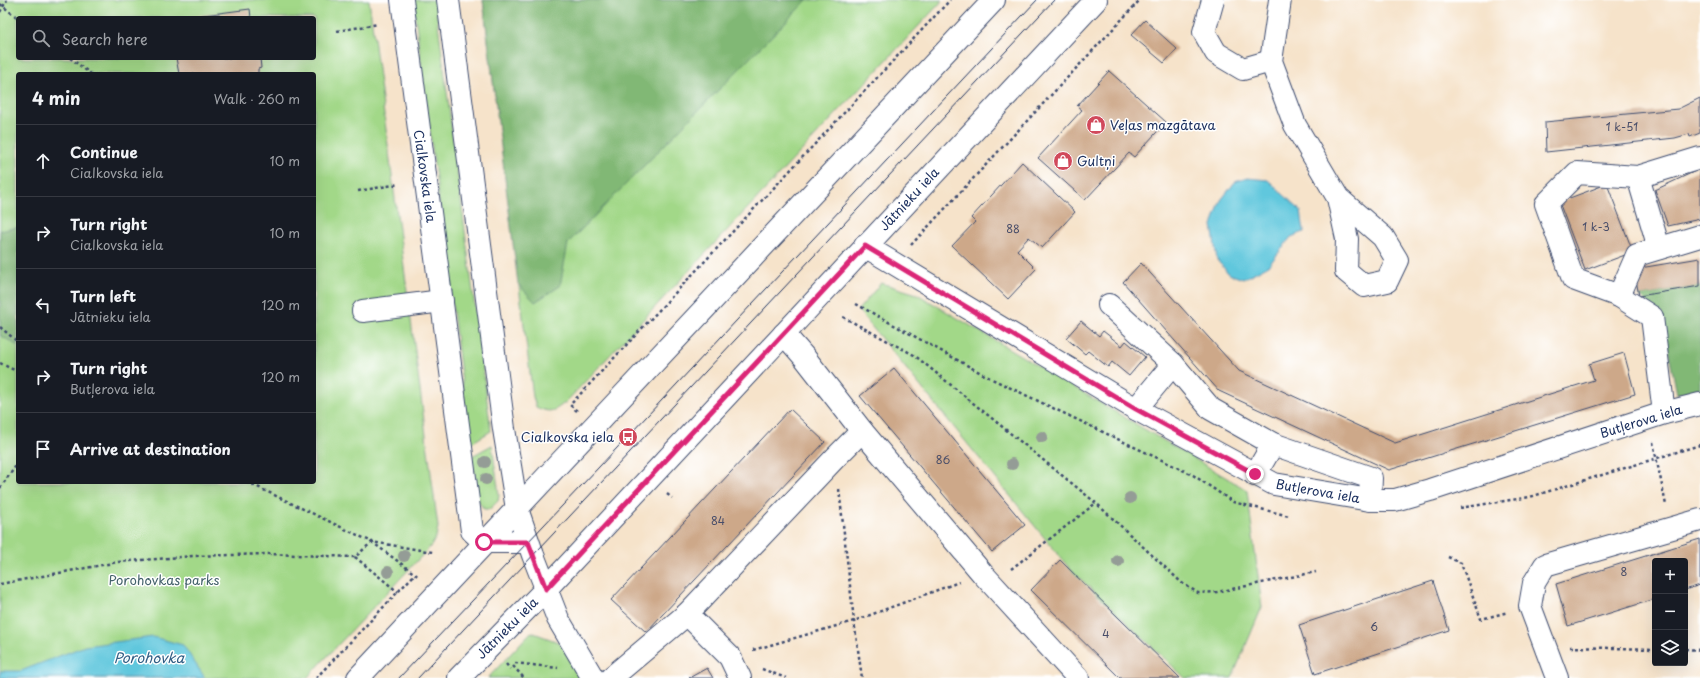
<!DOCTYPE html>
<meta charset="utf-8">
<style>
body{margin:0;font-family:"Playpen Sans",sans-serif;background:#20242c;color:#f1f3f6}
.controls{position:absolute;right:12px;bottom:12px;display:grid;overflow:hidden;border-radius:4px;box-shadow:0 4px 16px #0002}
.controls button{width:36px;height:36px;display:grid;place-items:center;padding:0;border:0;border-bottom:1px solid #363941;background:#171b24;color:#f1f3f6;font:20px sans-serif}
.stop{position:absolute;width:12px;height:12px;margin:-9px;border:3px solid #db2777;border-radius:50%;background:#fff}
.stop.end{background:#db2777;border-color:#fff;box-shadow:0 1px 4px #0008}
.list{margin:0;padding:0;list-style:none}
h2{display:flex;justify-content:space-between;align-items:center;height:52px;margin:0;padding:0 16px;font-size:17px}
h2 small{font-size:13px;font-weight:400;color:#9ea1a6}
.list li{display:grid;grid-template-columns:26px 1fr auto;gap:12px;align-items:center;box-sizing:border-box;height:72px;padding:0 16px;border-top:1px solid #363941}
.list b{display:block;font-size:15px;white-space:nowrap}
.list p{margin:0;font-size:13px;white-space:nowrap;color:#9ea1a6}
.list em{font-size:13px;font-style:normal;color:#9ea1a6}
.icon{flex:none;width:22px;height:22px;fill:none;stroke:currentColor;stroke-width:2;stroke-linecap:round;stroke-linejoin:round}
.map{position:relative;flex:none;width:1700px;height:678px;overflow:hidden}
.search{position:absolute;background:#171b24;box-shadow:0 4px 16px #0002;left:16px;top:16px;width:300px;height:44px;display:flex;align-items:center;gap:10px;box-sizing:border-box;padding:0 14px;border-radius:4px;color:#9ea1a6;font-size:15px}
.panel{position:absolute;background:#171b24;box-shadow:0 4px 16px #0002;left:16px;top:72px;width:300px;height:412px;border-radius:4px}
.map>svg:first-child{display:block}
.green{fill:#a2d888;stroke:#5e8473;fill-rule:evenodd}
.forest{fill:#81b874;stroke:#4e7469}
.water{fill:#60c7dd;stroke:#3e7b9e}
.building{fill:#cda889}
.lines{fill:none;stroke-linecap:round;stroke-linejoin:round}
.minor-casing{stroke:#3c4a6e;stroke-width:24}
.path{stroke:#3c4a6e;stroke-width:2.5;stroke-dasharray:3 3;stroke-linecap:butt}
.minor{stroke:#fff;stroke-width:22}
.tram{stroke:#1b2f5e;stroke-width:1}
.tree{fill:#949c96}
.route{stroke:#db2777;stroke-width:5}
.labels{text-anchor:middle;stroke-width:3;stroke-linejoin:round;paint-order:stroke}
.number-label{font-size:11px;fill:#484d69}
.poi-label{font-size:13px;fill:#1b2f5e;stroke:#fff;text-anchor:start}
.street-label{font-size:13px;fill:#1b2f5e;stroke:#fff}
.park-label{font-size:13px;fill:#44626b;stroke:#fff}
.water-label{font-size:14px;font-style:italic;fill:#305d84;stroke:#fff}
</style>
<div class="map">
<svg width="1700" height="678" viewBox="0 0 1700 678">
<rect width="100%" height="100%" fill="#fff"/>
<filter id="ink" filterUnits="userSpaceOnUse"><feTurbulence type="fractalNoise" baseFrequency=".025" numOctaves="2"/><feDisplacementMap in="SourceGraphic" scale="8" xChannelSelector="R" yChannelSelector="G"/><feConvolveMatrix kernelMatrix="1 2 1 2 8 2 1 2 1" color-interpolation-filters="sRGB"/></filter>
<filter id="wash" filterUnits="userSpaceOnUse"><feTurbulence type="fractalNoise" baseFrequency=".012" numOctaves="4" result="noise"/><feDisplacementMap in="SourceGraphic" scale="16" xChannelSelector="R" yChannelSelector="G"/><feGaussianBlur stdDeviation="0.9" result="paint"/><feColorMatrix in="noise" values="0 0 0 0 0 0 0 0 0 0 0 0 0 0 0 0 0 1.4 0 .05"/><feComposite in="paint" operator="in"/></filter>
<g filter="url(#wash)">
<rect width="100%" height="100%" fill="#f6e3ca"/>
<g class="green">
<path d="M 0,0 L 369,0 L 438,527 L 436,537 L 431,546 L 307,678 L 0,678 ZM 18,18 L 314,18 L 314,58 L 18,58 ZM 18,74 L 314,74 L 314,482 L 18,482 Z"/>
<path d="M 413,0 L 435,0 L 491,431 L 470,444 Z"/>
<path d="M 483,0 L 943,0 L 566,402 C 554,411 551,414 536,407 L 533,397 Z"/>
<path d="M 881,283 L 917,294 L 1247,490 L 1262,607 L 1232,678 L 1185,678 L 1070,569 L 858,310 Z"/>
<path d="M 492,445 L 499,495 L 498,501 L 490,509 L 484,509 L 478,501 L 472,456 Z"/>
<path d="M 531,632 L 561,643 L 581,678 L 488,678 Z"/>
</g>
<g class="forest">
<path d="M 483,0 L 807,0 L 568,243 L 560,286 L 535,302 L 518,284 Z"/>
<path d="M 18,227 L 18,346 L 0,335 L 0,231 Z"/>
<path d="M 1700,286 L 1700,388 L 1677,394 L 1661,313 L 1639,296 Z"/>
</g>
<g class="water">
<path d="M 1247,178 L 1268,180 L 1301,211 L 1304,232 L 1291,237 L 1269,265 L 1243,279 L 1229,274 L 1217,260 L 1212,225 L 1221,200 L 1235,182 Z"/>
<path d="M 153,637 L 183,645 L 205,678 L 0,678 L 0,671 L 21,671 L 85,646 Z"/>
</g>
<g id="blocks">
<g class="building">
<path d="M 250,9 L 251,18 L 188,18 L 188,17 Z"/>
<path d="M 1145,20 L 1177,49 L 1164,63 L 1131,35 Z"/>
<path d="M 176,58 L 260,58 L 261,68 L 258,69 L 258,74 L 179,74 Z"/>
<path d="M 1109,71 L 1166,122 L 1134,157 L 1129,153 L 1085,200 L 1038,158 L 1082,110 L 1077,106 Z"/>
<path d="M 1700,98 L 1700,133 L 1690,137 L 1689,134 L 1675,138 L 1546,152 L 1545,122 L 1678,109 Z"/>
<path d="M 1022,162 L 1075,212 L 1042,248 L 1029,237 L 1017,250 L 1036,269 L 1008,299 L 952,246 L 975,222 L 971,218 Z"/>
<path d="M 1700,169 L 1700,219 L 1668,226 L 1655,190 Z"/>
<path d="M 1607,184 L 1633,252 L 1585,270 L 1559,202 Z"/>
<path d="M 1700,258 L 1700,286 L 1639,296 L 1634,269 Z"/>
<path d="M 1141,263 L 1239,371 L 1395,443 L 1594,380 L 1589,364 L 1624,353 L 1635,394 L 1389,470 L 1219,391 L 1123,282 Z"/>
<path d="M 1081,321 L 1099,336 L 1103,331 L 1122,346 L 1126,341 L 1145,357 L 1129,376 L 1112,362 L 1108,367 L 1088,351 L 1085,354 L 1066,338 Z"/>
<path d="M 894,368 L 1025,525 L 992,552 L 860,396 Z"/>
<path d="M 790,409 L 825,442 L 646,632 L 611,600 Z"/>
<path d="M 1700,539 L 1700,585 L 1685,590 L 1685,561 L 1655,561 L 1655,599 L 1568,626 L 1556,584 Z"/>
<path d="M 1060,560 L 1180,678 L 1120,678 L 1031,590 Z"/>
<path d="M 1433,581 L 1449,630 L 1315,674 L 1299,625 Z"/>
<path d="M 707,668 L 713,678 L 689,678 Z"/>
</g>
</g>
</g>
<g filter="url(#ink)">
<use href="#blocks" fill-opacity="0" stroke="#3c4a6e" stroke-width="1"/>
<g class="lines">
<g class="minor-casing">
<g id="minor">
<path d="M 402,0 L 472,531 L 484,542 L 528,542"/>
<path d="M 448,0 L 504,429 L 517,509 L 533,555 L 558,619 L 593,678"/>
<path d="M 1213,0 L 1204,32 L 1216,53 L 1243,69 L 1271,61"/>
<path d="M 1280,0 L 1271,61 L 1295,125 L 1338,198 L 1347,239 L 1346,271 L 1364,286 L 1387,281 L 1397,260 L 1383,237 L 1338,198"/>
<path d="M 1638,177 L 1659,248"/>
<path d="M 865,246 L 1136,409 L 1274,484 L 1370,500 L 1395,500 L 1430,490 L 1664,413 L 1700,404"/>
<path d="M 1619,296 L 1637,255 L 1700,236"/>
<path d="M 1109,305 L 1173,364 L 1136,409"/>
<path d="M 363,311 L 442,301"/>
<path d="M 784,334 L 805,358 L 862,431 L 982,573 L 1078,678"/>
<path d="M 1173,364 L 1211,409 L 1273,444 L 1371,478 L 1370,500"/>
<path d="M 1664,413 L 1652,317 L 1619,296 L 1573,279 L 1546,204 L 1577,173 L 1638,177 L 1700,158"/>
<path d="M 1255,475 L 1273,444"/>
<path d="M 687,614 L 730,657 L 740,678"/>
<path d="M 358,678 L 994,0"/>
<path d="M 459,678 L 546,589 L 1096,0"/>
<path d="M 611,678 L 687,614 L 836,457 L 862,431"/>
<path d="M 1557,678 L 1530,606 L 1534,583 L 1545,565 L 1700,520"/>
</g>
</g>
<g class="path">
<path d="M 0,4 L 18,18"/>
<path d="M 0,12 L 7,0"/>
<path d="M 337,31 L 378,24"/>
<path d="M 70,58 L 91,74"/>
<path d="M 358,191 L 399,184"/>
<path d="M 911,245 L 1140,0"/>
<path d="M 856,304 L 990,378 L 1193,475 L 1233,502 L 1289,516"/>
<path d="M 843,317 L 914,355 L 1096,503 L 1182,583 L 1198,593 L 1217,592 L 1316,572"/>
<path d="M 0,327 L 18,342"/>
<path d="M 0,363 L 18,372"/>
<path d="M 577,411 L 570,405 L 950,0"/>
<path d="M 1653,442 L 1666,505"/>
<path d="M 247,482 L 372,542 L 419,577"/>
<path d="M 0,488 L 18,463"/>
<path d="M 839,489 L 854,621 L 862,678"/>
<path d="M 667,494 L 672,498"/>
<path d="M 1460,508 L 1530,497 L 1700,445"/>
<path d="M 355,557 L 398,592"/>
<path d="M 1448,557 L 1461,563 L 1481,619 L 1508,612"/>
<path d="M 1011,569 L 1096,503"/>
<path d="M 0,584 L 118,562 L 193,556 L 268,554 L 355,557 L 372,542 L 433,552"/>
<path d="M 1570,647 L 1655,649"/>
<path d="M 1685,649 L 1700,650"/>
<path d="M 753,650 L 854,621 L 959,582"/>
<path d="M 515,663 L 558,668"/>
<path d="M 506,664 L 510,669"/>
<path d="M 513,666 L 524,678"/>
<path d="M 762,669 L 786,678"/>
<path d="M 316,678 L 415,574"/>
</g>
<use href="#minor" class="minor"/>
<g class="tram">
<path d="M 399,678 L 617,448 L 1037,0"/>
<path d="M 418,678 L 1054,0"/>
</g>
</g>
<g class="tree">
<circle cx="1042" cy="437" r="6"/>
<circle cx="485" cy="462" r="6"/>
<circle cx="1012" cy="464" r="6"/>
<circle cx="486" cy="479" r="6"/>
<circle cx="1130" cy="498" r="6"/>
<circle cx="404" cy="556" r="6"/>
<circle cx="1118" cy="561" r="6"/>
<circle cx="388" cy="572" r="6"/>
</g>
</g>
<g class="lines" filter="url(#ink)">
<path class="route" d="M 484,542 L 528,542 L 546,589 L 865,246 L 1136,409 L 1255,474"/>
</g>
<defs>
<g id="shop-disc" transform="scale(1)"><circle r="9.5" fill="#d1495b" stroke="#fff"/><path d="M-5-2.5h2.3a2.7 3.5 0 0 1 5.4 0H5L5.5 6h-11ZM-1.5-2.5h3a1.5 2.3 0 0 0-3 0Z" fill="#fff"/></g>
<g id="bus-disc" transform="scale(1)"><circle r="9.5" fill="#d1495b" stroke="#fff"/><path d="M-5-6H5V4H4V6H2V4H-2V6H-4V4H-5ZM-3.5-4V0h7V-4ZM-3.5 1.2v1.5H-2V1.2ZM2 1.2v1.5H3.5V1.2Z" fill="#fff"/></g>
</defs>
<g fill-rule="evenodd">
<use href="#shop-disc" x="1096" y="125"/>
<use href="#shop-disc" x="1063" y="161"/>
<use href="#bus-disc" x="628" y="437"/>
</g>
<g class="labels">
<g class="number-label">
<text x="1622" y="131">1 k-51</text>
<text x="1596" y="231">1 k-3</text>
<text x="1013" y="233">88</text>
<text x="943" y="464">86</text>
<text x="718" y="525">84</text>
<text x="1624" y="576">8</text>
<text x="1374" y="631">6</text>
<text x="1106" y="638">4</text>
</g>
<g class="poi-label">
<text x="1110" y="130">Veļas mazgātava</text>
<text x="1077" y="166">Gultņi</text>
<text x="614" y="442" text-anchor="end">Cialkovska iela</text>
</g>
<g class="street-label">
<text transform="translate(425 176) rotate(82)" y="5">Cialkovska iela</text>
<text transform="translate(909 199) rotate(-47)" y="5">Jātnieku iela</text>
<text transform="translate(1641 421) rotate(-17)" y="5">Butļerova iela</text>
<text transform="translate(1318 491) rotate(10)" y="5">Butļerova iela</text>
<text transform="translate(507 628) rotate(-45)" y="5">Jātnieku iela</text>
</g>
<g class="park-label">
<text x="164" y="585">Porohovkas parks</text>
</g>
<g class="water-label">
<text x="149" y="663">Porohovka</text>
</g>
</g>
</svg>
<div class="controls">
<button>+</button>
<button>−</button>
<button><svg class="icon" aria-label="layers" viewBox="0 0 24 24"><path d="M12 4l9 5-9 5-9-5zM3 14l9 5 9-5"/></svg></button>
</div>
<div class="stop" style="left:484px;top:542px"></div>
<div class="stop end" style="left:1255px;top:474px"></div>
<div class="search"><svg class="icon" aria-label="search" viewBox="0 0 24 24"><circle cx="10" cy="10" r="6"/><path d="M15 15l6 6"/></svg>Search here</div>
<section class="panel">
<h2>4 min<small>Walk · 260 m</small></h2>
<ul class="list">
<li><svg class="icon" aria-label="ahead" viewBox="0 0 24 24"><path d="M12 20V5M6 11l6-6 6 6"/></svg><div><b>Continue</b><p>Cialkovska iela</p></div><em>10 m</em></li>
<li><svg class="icon" aria-label="right" viewBox="0 0 24 24"><path d="M7 20v-9h11M14 6l5 5-5 5"/></svg><div><b>Turn right</b><p>Cialkovska iela</p></div><em>10 m</em></li>
<li><svg class="icon" aria-label="left" viewBox="0 0 24 24"><path d="M17 20v-9H6M10 6l-5 5 5 5"/></svg><div><b>Turn left</b><p>Jātnieku iela</p></div><em>120 m</em></li>
<li><svg class="icon" aria-label="right" viewBox="0 0 24 24"><path d="M7 20v-9h11M14 6l5 5-5 5"/></svg><div><b>Turn right</b><p>Butļerova iela</p></div><em>120 m</em></li>
<li><svg class="icon" aria-label="arrive" viewBox="0 0 24 24"><path d="M6 21V4h12l-3 4 3 4H6"/></svg><div><b>Arrive at destination</b></div></li>
</ul>
</section>
</div>
